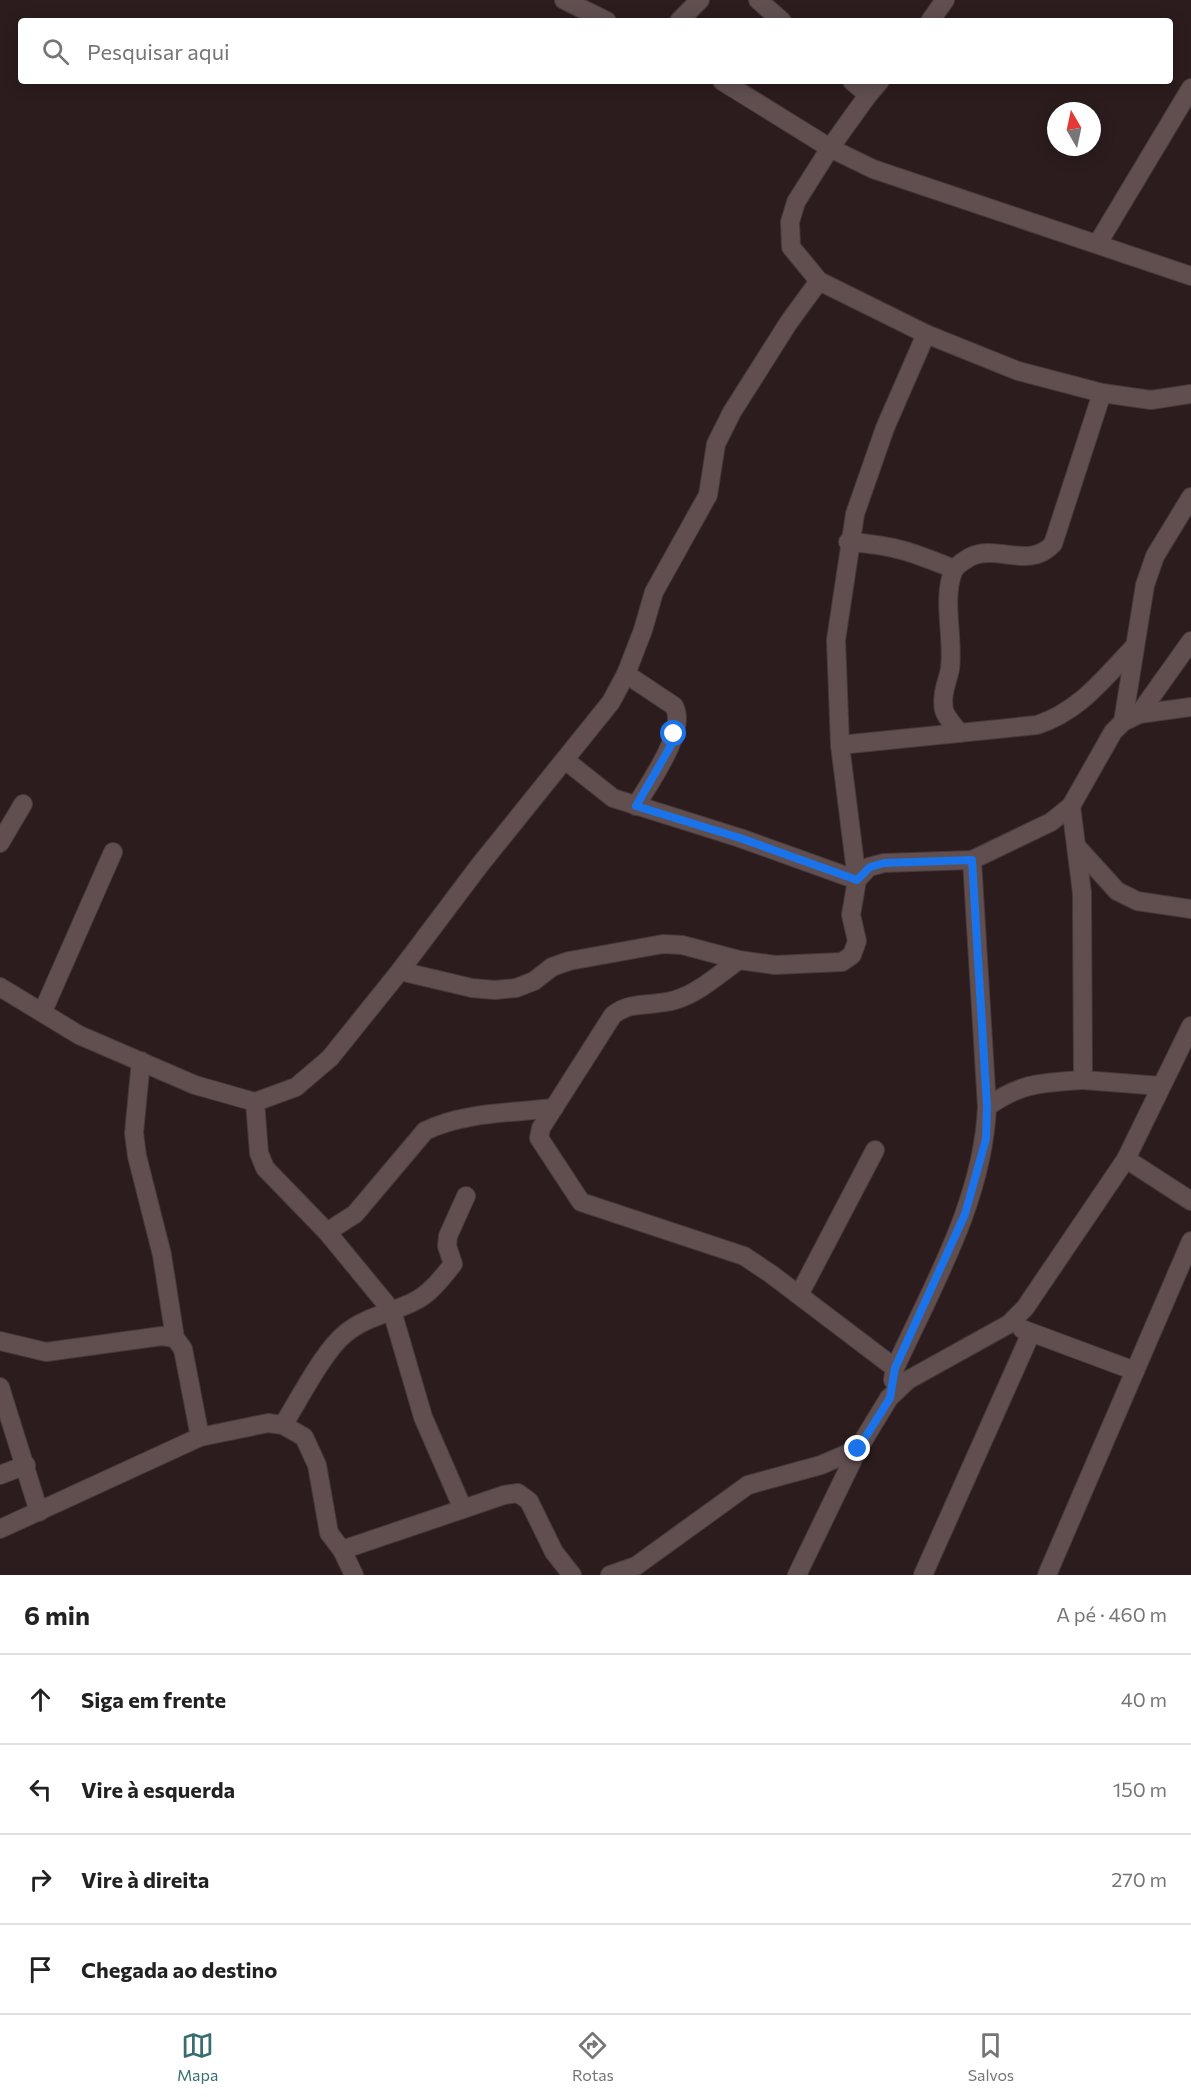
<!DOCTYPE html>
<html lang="pt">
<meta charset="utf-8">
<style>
body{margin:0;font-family:Commissioner,sans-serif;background:#f2f2f2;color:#222}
.compass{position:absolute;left:1047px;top:102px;width:54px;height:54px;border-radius:50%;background:#fff;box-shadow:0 3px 15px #0003;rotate:351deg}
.stop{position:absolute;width:18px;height:18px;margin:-14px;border:4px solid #1a73e8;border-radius:50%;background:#fff}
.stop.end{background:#1a73e8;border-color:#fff;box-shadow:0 2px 6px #0008}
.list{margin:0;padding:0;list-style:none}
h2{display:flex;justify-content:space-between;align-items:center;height:78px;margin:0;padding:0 24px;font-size:26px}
h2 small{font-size:20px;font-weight:400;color:#767676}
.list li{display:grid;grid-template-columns:39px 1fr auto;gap:18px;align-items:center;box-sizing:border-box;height:90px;padding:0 24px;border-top:2px solid #e0e0e0}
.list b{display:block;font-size:22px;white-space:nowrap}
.list em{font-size:20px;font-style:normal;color:#767676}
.icon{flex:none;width:33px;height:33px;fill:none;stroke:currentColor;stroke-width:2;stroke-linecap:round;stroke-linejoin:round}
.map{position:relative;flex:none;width:1191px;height:1575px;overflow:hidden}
.search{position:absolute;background:#fff;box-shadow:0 3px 15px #0003;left:18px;right:18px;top:18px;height:66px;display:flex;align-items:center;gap:15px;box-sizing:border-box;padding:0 21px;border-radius:6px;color:#767676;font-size:22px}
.sheet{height:438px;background:#fff}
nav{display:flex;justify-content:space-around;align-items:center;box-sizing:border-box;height:84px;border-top:2px solid #e0e0e0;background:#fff;font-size:16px;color:#767676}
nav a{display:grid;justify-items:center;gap:3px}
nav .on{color:#386e70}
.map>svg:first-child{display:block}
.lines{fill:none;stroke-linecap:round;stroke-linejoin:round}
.minor-casing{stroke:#463a3b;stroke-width:20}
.minor{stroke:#614f50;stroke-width:18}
.route{stroke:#1a73e8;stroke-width:8}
</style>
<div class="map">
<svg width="1191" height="1575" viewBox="0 0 1191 1575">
<rect width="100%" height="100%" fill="#2c1c1d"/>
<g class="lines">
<g class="minor-casing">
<g id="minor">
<path d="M 564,0 L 607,21"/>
<path d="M 758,0 L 782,21"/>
<path d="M 679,21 L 700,0"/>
<path d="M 930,21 L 945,0"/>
<path d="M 722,81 L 830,148 L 873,169 L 1191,276"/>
<path d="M 852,81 L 868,95 L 830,148 L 796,202 L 790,222 L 791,247 L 819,281 L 926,334 L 1018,371 L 1102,393 L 1151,400 L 1191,394"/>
<path d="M 868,95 L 880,81"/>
<path d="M 1098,243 L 1191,88"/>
<path d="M 848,542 C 894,545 912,552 954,569"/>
<path d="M 626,674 L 674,706 C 688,730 649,783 636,806"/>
<path d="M 1139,714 L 1191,641"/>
<path d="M 1123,722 L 1145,585 L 1155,556 L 1191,497"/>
<path d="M 959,733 C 955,726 946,718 944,710 C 941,695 947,683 950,669 C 954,640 942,599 953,572 C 955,566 965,560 970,557 C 998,544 1029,570 1053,544 L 1102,393"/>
<path d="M 840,745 L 1037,725 C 1080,711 1104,678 1134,647"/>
<path d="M 565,760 L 613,798 L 740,838 L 857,880"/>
<path d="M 1071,806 L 1082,893 L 1083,1080 L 1161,1086"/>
<path d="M 0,843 L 23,804"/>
<path d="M 1077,847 L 1117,891 L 1137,901 L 1191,909"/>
<path d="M 857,880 L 869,867 L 884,863 L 972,860 L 1051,822 L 1071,806 L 1113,732 L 1123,722 L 1139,714 L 1191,707"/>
<path d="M 739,960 C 719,974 699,993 675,1000 C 653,1007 632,1000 613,1015 L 541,1128 L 539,1138 L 581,1202 L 744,1256 L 771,1274 L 895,1368"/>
<path d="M 400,971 L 472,988 L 495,990 L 516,988 L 534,981 L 552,967 L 569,961 L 663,944 L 682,945 L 739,960 L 775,965 L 842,962 L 852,955 L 857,941 L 851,915 L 857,880 L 840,745 L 836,640 L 855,514 L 885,428 L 926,334"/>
<path d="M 0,987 L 79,1035 L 195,1085 L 255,1102 L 296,1087 L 330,1058 L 400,971 L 479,866 L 611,702 L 626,674 L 643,630 L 654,592 L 708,495 L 716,444 L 732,412 L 789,322 L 819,281"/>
<path d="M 43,1011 L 113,852"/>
<path d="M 141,1061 L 134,1133 L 137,1156 L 162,1255 L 175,1338 L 183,1349 L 200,1437"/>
<path d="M 255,1102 L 259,1153 L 265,1168 L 327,1232 L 392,1311 L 423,1417 L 463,1509 L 504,1495 L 518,1493 L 529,1501 L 554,1552 L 572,1575"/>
<path d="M 987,1107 C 1022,1082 1042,1083 1083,1080"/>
<path d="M 1126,1159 L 1191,1201"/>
<path d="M 327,1232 L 355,1214 L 425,1131 C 463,1112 512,1113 554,1108"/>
<path d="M 799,1295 L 875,1150"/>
<path d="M 1022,1329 L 1135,1371"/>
<path d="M 0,1341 L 46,1352 L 162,1336 L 175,1338"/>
<path d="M 893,1380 L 895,1368 C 933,1285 983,1200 987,1107 L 972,860"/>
<path d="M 0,1387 L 39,1512"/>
<path d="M 283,1425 C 299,1400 324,1350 346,1333 C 365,1317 391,1313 413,1302 C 429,1295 443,1277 453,1264 L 447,1246 L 448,1236 L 466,1196"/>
<path d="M 0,1475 L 26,1465"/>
<path d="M 0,1529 L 200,1437 L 268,1423 L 283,1425 L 304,1437 L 317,1465 L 329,1533 L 342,1550 L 354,1575"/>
<path d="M 342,1550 L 463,1509"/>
<path d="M 610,1575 L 636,1566 L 748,1485 L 821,1465 L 858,1449 L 889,1398 L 908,1380 L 1009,1324 L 1025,1308 L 1126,1159 L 1191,1026"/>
<path d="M 797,1575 L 858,1449"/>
<path d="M 923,1575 L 1031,1333"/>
<path d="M 1047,1575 L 1191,1241"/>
</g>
</g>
<use href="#minor" class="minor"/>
</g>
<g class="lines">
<path class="route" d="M 674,734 L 670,747 L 636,806 L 740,838 L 857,880 L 870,867 L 884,863 L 972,860 L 987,1107 L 986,1139 L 965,1214 L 895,1368 L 890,1398 L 858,1449"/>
</g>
</svg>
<svg class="compass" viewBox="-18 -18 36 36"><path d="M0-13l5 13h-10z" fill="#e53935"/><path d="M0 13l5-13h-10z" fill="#767676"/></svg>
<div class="stop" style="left:674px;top:734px"></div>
<div class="stop end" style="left:858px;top:1449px"></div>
<div class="search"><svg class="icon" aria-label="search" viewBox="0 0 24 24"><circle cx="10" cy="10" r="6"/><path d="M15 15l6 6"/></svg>Pesquisar aqui</div>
</div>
<section class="sheet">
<h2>6 min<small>A pé · 460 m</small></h2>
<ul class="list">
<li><svg class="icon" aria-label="ahead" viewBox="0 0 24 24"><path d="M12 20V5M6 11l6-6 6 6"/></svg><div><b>Siga em frente</b></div><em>40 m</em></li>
<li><svg class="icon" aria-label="left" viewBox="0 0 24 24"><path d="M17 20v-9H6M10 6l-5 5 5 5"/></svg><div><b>Vire à esquerda</b></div><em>150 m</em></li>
<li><svg class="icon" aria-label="right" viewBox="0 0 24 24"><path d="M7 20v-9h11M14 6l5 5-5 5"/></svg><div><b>Vire à direita</b></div><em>270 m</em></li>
<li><svg class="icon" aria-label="arrive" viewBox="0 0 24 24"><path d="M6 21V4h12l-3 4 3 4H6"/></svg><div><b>Chegada ao destino</b></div></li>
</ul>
</section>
<nav>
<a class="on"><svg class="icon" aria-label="map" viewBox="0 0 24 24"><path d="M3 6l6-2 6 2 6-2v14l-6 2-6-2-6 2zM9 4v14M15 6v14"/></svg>Mapa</a>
<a><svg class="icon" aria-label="directions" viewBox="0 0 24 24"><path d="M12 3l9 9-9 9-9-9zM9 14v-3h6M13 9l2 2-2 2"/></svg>Rotas</a>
<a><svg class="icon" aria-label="saved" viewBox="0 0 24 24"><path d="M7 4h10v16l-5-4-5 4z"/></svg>Salvos</a>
</nav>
